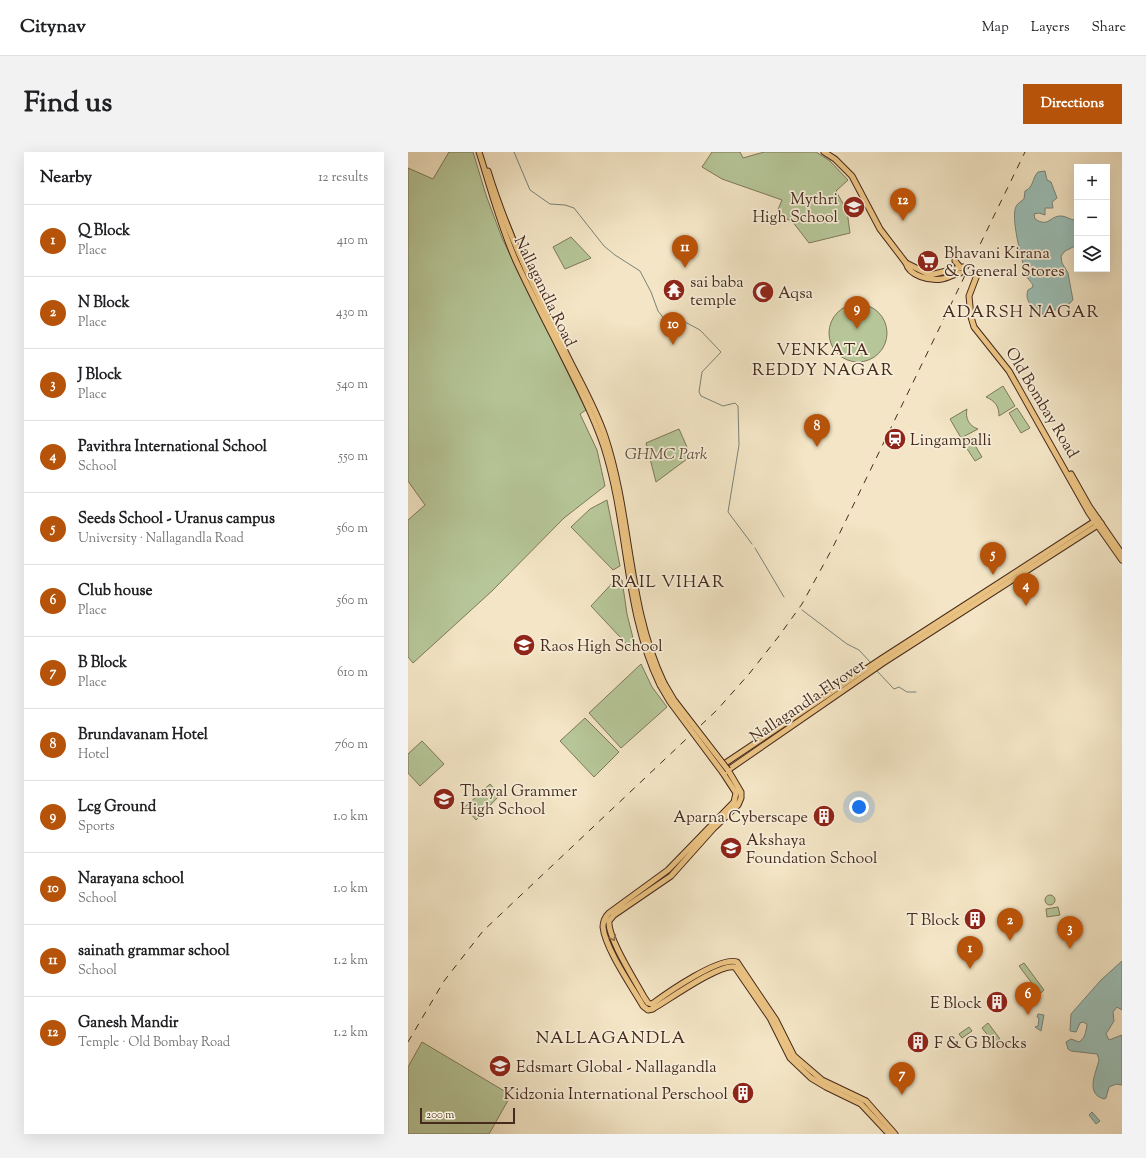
<!DOCTYPE html>
<meta charset="utf-8">
<style>
body{margin:0;font-family:"Sorts Mill Goudy",serif;background:#f2f2f2;color:#202124}
.controls{position:absolute;right:12px;top:12px;display:grid;overflow:hidden;border-radius:0px;box-shadow:0 4px 16px #0002}
.controls button{width:36px;height:36px;display:grid;place-items:center;padding:0;border:0;border-bottom:1px solid #e0e0e0;background:#fff;color:#202124;font:20px sans-serif}
.scale{position:absolute;left:12px;bottom:10px;width:95px;box-sizing:border-box;padding-left:4px;border:2px solid #462a1d;border-top:0;font-size:11px;line-height:14px;white-space:nowrap;color:#462a1d;-webkit-text-stroke:3px #f7eed9;paint-order:stroke}
.you{position:absolute;left:451px;top:655px;width:14px;height:14px;margin:-10px;border:3px solid #fff;border-radius:50%;background:#1a73e8;box-shadow:0 0 0 6px #1a73e833}
.badge{display:grid;place-items:center;width:26px;height:26px;border-radius:50%;background:#b45309;color:#fff;font-size:13px;font-weight:700}
.pin{position:absolute;translate:-50% -33px;filter:drop-shadow(0 1px 2px #0008)}
.pin::after{content:'';position:absolute;top:21px;width:14px;height:12px;background:inherit;clip-path:polygon(0 0,100% 0,50% 100%)}
.list{margin:0;padding:0;list-style:none}
h2{display:flex;justify-content:space-between;align-items:center;height:52px;margin:0;padding:0 16px;font-size:17px}
h2 small{font-size:13px;font-weight:400;color:#757577}
.list li{display:grid;grid-template-columns:26px 1fr auto;gap:12px;align-items:center;box-sizing:border-box;height:72px;padding:0 16px;border-top:1px solid #e0e0e0}
.list b{display:block;font-size:15px;white-space:nowrap}
.list p{margin:0;font-size:13px;white-space:nowrap;color:#757577}
.list em{font-size:13px;font-style:normal;color:#757577}
.icon{flex:none;width:22px;height:22px;fill:none;stroke:currentColor;stroke-width:2;stroke-linecap:round;stroke-linejoin:round}
.map{position:relative;flex:none;width:714px;height:982px;overflow:hidden;border-radius:0px}
header{display:flex;align-items:center;gap:24px;box-sizing:border-box;height:56px;padding:0 20px;background:#fff;border-bottom:1px solid #e0e0e0}
header strong{font-size:19px}
nav{display:flex;gap:22px;margin-inline-start:auto;font-size:14px}
.intro{display:flex;align-items:center;justify-content:space-between;box-sizing:border-box;height:96px;padding:0 24px}
h1{margin:0;font-size:28px}
.button{padding:10px 18px;border-radius:0px;background:#b45309;color:#fff;font-size:14px;font-weight:700}
main{display:flex;gap:24px;padding:0 24px}
aside{flex:1;background:#fff;border-radius:0px;box-shadow:0 4px 16px #0002}
.map>svg:first-child{display:block}
.green{fill:#b6c698;stroke:#7e785a}
.water{fill:#9bbfb7;stroke:#798379}
.lines{fill:none;stroke-linecap:round;stroke-linejoin:round}
.stream{stroke:#798379;stroke-width:1}
.major-tunnel{stroke:#d0c0a3;stroke-width:5;stroke-dasharray:5 2.5;stroke-linecap:butt}
.major-casing{stroke:#462a1d;stroke-width:7}
.major{stroke:#eac282;stroke-width:5}
.rail{stroke:#462a1d;stroke-width:1;stroke-dasharray:7 7;stroke-linecap:butt}
.major-bridge-casing{stroke:#462a1d;stroke-width:7;stroke-linecap:butt}
.major-bridge{stroke:#eac282;stroke-width:5}
.oneway{stroke:#906e4a}
.labels{text-anchor:middle;stroke-width:3.5;stroke-linejoin:round;paint-order:stroke}
.poi-label{font-size:16px;fill:#462a1d;stroke:#f7eed9;text-anchor:start}
.street-label{font-size:16px;fill:#462a1d;stroke:#f7eed9}
.park-label{font-size:16px;font-style:italic;fill:#62513c;stroke:#f7eed9}
.neighbourhood-label{font-size:17px;letter-spacing:1px;fill:#462a1d;stroke:#f7eed9}
</style>
<header>
<strong>Citynav</strong>
<nav><a>Map</a><a>Layers</a><a>Share</a></nav>
</header>
<div class="intro"><h1>Find us</h1><a class="button">Directions</a></div>
<main>
<aside>
<h2>Nearby<small>12 results</small></h2>
<ul class="list">
<li><span class="badge">1</span><div><b>Q Block</b><p>Place</p></div><em>410 m</em></li>
<li><span class="badge">2</span><div><b>N Block</b><p>Place</p></div><em>430 m</em></li>
<li><span class="badge">3</span><div><b>J Block</b><p>Place</p></div><em>540 m</em></li>
<li><span class="badge">4</span><div><b>Pavithra International School</b><p>School</p></div><em>550 m</em></li>
<li><span class="badge">5</span><div><b>Seeds School - Uranus campus</b><p>University · Nallagandla Road</p></div><em>560 m</em></li>
<li><span class="badge">6</span><div><b>Club house</b><p>Place</p></div><em>560 m</em></li>
<li><span class="badge">7</span><div><b>B Block</b><p>Place</p></div><em>610 m</em></li>
<li><span class="badge">8</span><div><b>Brundavanam Hotel</b><p>Hotel</p></div><em>760 m</em></li>
<li><span class="badge">9</span><div><b>Lcg Ground</b><p>Sports</p></div><em>1.0 km</em></li>
<li><span class="badge">10</span><div><b>Narayana school</b><p>School</p></div><em>1.0 km</em></li>
<li><span class="badge">11</span><div><b>sainath grammar school</b><p>School</p></div><em>1.2 km</em></li>
<li><span class="badge">12</span><div><b>Ganesh Mandir</b><p>Temple · Old Bombay Road</p></div><em>1.2 km</em></li>
</ul>
</aside>
<div class="map">
<svg width="714" height="982" viewBox="0 0 714 982">
<rect width="100%" height="100%" fill="#f3e5c5"/>
<filter id="stains"><feTurbulence type="fractalNoise" baseFrequency=".005" numOctaves="4"/><feColorMatrix values="0 0 0 0 .2 0 0 0 0 .09 0 0 0 0 .02 0 0 0 .5 -.17"/></filter>
<radialGradient id="worn" r=".72"><stop offset=".6" stop-color="#630" stop-opacity="0"/><stop offset="1" stop-color="#630" stop-opacity=".3"/></radialGradient>
<g class="green">
<path d="M 41,0 L 65,0 L 78,43 L 94,86 L 178,258 L 172,262 L 189,298 L 197,334 L 156,366 L 84,439 L 5,511 L 0,505 L 0,368 L 17,353 L 0,329 L 0,16 L 25,27 Z"/>
<path d="M 304,0 L 332,0 L 335,6 L 356,0 L 408,0 L 422,9 L 440,28 L 428,39 L 439,59 L 442,81 L 401,91 L 384,69 L 370,64 L 369,60 L 374,48 L 314,27 L 294,15 Z"/>
<path d="M 163,85 L 183,106 L 157,117 L 145,95 Z"/>
<circle cx="450" cy="181" r="29"/>
<path d="M 595,234 L 607,254 L 591,264 C 591,254 587,249 578,245 Z"/>
<path d="M 609,256 L 622,276 L 613,281 L 601,261 Z"/>
<path d="M 559,257 C 557,266 561,274 570,277 L 553,286 L 542,267 Z"/>
<path d="M 271,277 L 283,304 L 248,330 L 238,291 Z"/>
<path d="M 562,285 L 574,305 L 567,309 L 554,289 Z"/>
<path d="M 199,348 L 212,414 L 205,418 L 163,375 L 182,357 Z"/>
<path d="M 210,425 L 214,428 L 219,462 L 228,498 L 225,499 L 183,454 Z"/>
<path d="M 233,512 L 244,535 L 259,555 L 213,596 L 181,561 Z"/>
<path d="M 177,566 L 211,600 L 186,625 L 152,589 Z"/>
<path d="M 14,589 L 36,612 L 12,634 L 0,621 L 0,602 Z"/>
<path d="M 82,632 L 92,643 L 68,668 L 57,655 Z"/>
<circle cx="642" cy="748" r="5"/>
<path d="M 650,755 L 652,763 L 639,765 L 638,757 Z"/>
<path d="M 616,811 L 636,838 L 632,842 L 611,814 Z"/>
<path d="M 580,871 L 592,887 L 586,891 L 574,876 Z"/>
<path d="M 561,875 L 564,879 L 554,886 L 551,882 Z"/>
<path d="M 14,890 L 103,943 L 81,982 L 0,982 L 0,915 Z"/>
</g>
<g class="water">
<path d="M 637,19 L 639,28 L 643,30 L 649,46 L 644,50 L 645,56 L 637,56 L 637,63 L 631,61 L 626,62 L 627,67 C 641,76 641,64 653,64 C 657,64 662,67 665,68 L 669,65 L 669,93 L 657,99 L 653,104 L 654,111 L 660,121 L 665,148 L 659,154 L 635,162 C 625,157 616,149 620,138 L 625,135 C 625,130 619,128 618,122 C 614,109 604,71 607,58 C 608,52 611,51 616,47 L 617,39 C 626,35 624,26 630,20 Z"/>
<path d="M 714,809 L 714,858 L 709,855 L 705,860 L 706,869 L 698,882 L 701,888 L 714,883 L 714,933 L 708,932 L 701,935 L 698,946 L 696,947 C 676,941 689,920 691,907 L 689,902 L 663,899 L 660,897 L 658,890 L 663,887 L 671,890 C 677,886 678,880 679,872 L 675,870 L 672,871 L 668,880 L 662,879 L 663,862 L 693,828 Z"/>
<path d="M 630,862 L 636,863 L 633,879 L 627,875 L 630,874 L 631,866 L 629,865 Z"/>
<path d="M 684,960 L 692,969 L 688,972 L 681,963 Z"/>
</g>
<g class="lines">
<g class="stream">
<path d="M 106,0 L 122,38 L 142,52 L 157,53 L 166,56 L 196,94 L 207,103 L 232,119 L 243,140 L 250,159 L 258,169 L 277,170 L 292,178 L 313,200 L 294,220 L 291,240 L 293,244 L 315,254 L 327,251 L 330,254 L 331,293 L 320,360 L 344,392"/>
<path d="M 347,396 L 376,445"/>
<path d="M 394,458 L 439,492 L 451,498 L 463,511"/>
<path d="M 468,518 L 486,537 L 491,535 L 499,540 L 508,540"/>
</g>
<g class="major-tunnel">
<path d="M 555,115 L 566,121"/>
<path d="M 552,121 L 563,124"/>
</g>
<g class="major-casing">
<g id="major">
<path d="M 71,0 C 83,37 92,73 108,109 C 126,148 147,187 166,226 C 177,248 188,271 196,295 C 221,373 216,459 252,533"/>
<path d="M 416,0 L 427,7 L 444,24 L 472,77 L 498,111 C 501,124 522,129 534,127 C 540,126 546,122 552,121"/>
<path d="M 80,19 C 100,84 130,144 160,205 C 173,231 188,257 197,284 C 224,365 219,454 256,531"/>
<path d="M 547,103 L 547,109 L 552,115"/>
<path d="M 498,111 L 522,123 L 555,115"/>
<path d="M 569,123 L 561,144 L 563,165 L 566,175 L 601,219 L 681,361 L 714,408"/>
<path d="M 663,322 L 681,354 L 714,402"/>
<path d="M 313,614 L 473,507 L 690,367"/>
<path d="M 320,618 L 333,640 L 333,646 L 330,653 L 305,677 L 263,724 L 206,763 L 201,769 C 199,785 228,830 236,845 L 240,851 L 246,853 L 245,857 L 240,858 L 235,854 C 224,835 197,796 195,775 C 195,770 197,765 201,761 L 260,718 L 326,650 L 328,641 L 315,621 L 320,618 L 475,511 L 693,371"/>
<path d="M 244,852 C 259,841 312,804 329,810 L 368,868 L 386,904 L 414,928 L 458,949 L 487,982"/>
<path d="M 246,856 C 262,847 312,811 327,815 L 362,866 L 382,906 L 403,926 L 418,935 L 453,952 L 481,982"/>
</g>
</g>
<use href="#major" class="major"/>
<path class="rail" d="M 0,890 L 36,829 L 75,779 L 309,558 L 341,522 L 371,484 L 394,452 L 424,397 L 617,0"/>
<g class="major-bridge-casing">
<g id="major-bridge">
<path d="M 256,531 L 266,548 L 320,618"/>
<path d="M 252,533 L 262,550 L 315,621"/>
</g>
</g>
<use href="#major-bridge" class="major-bridge"/>
</g>
<defs><path id="oneway-chevron" d="M-2-3.5L2.5 0L-2 3.5" fill="none" stroke-width="1.6" stroke-linecap="round" stroke-linejoin="round"/></defs>
<use class="oneway" href="#oneway-chevron" transform="translate(205 786) rotate(66)"/>
<defs>
<g id="school-disc" transform="scale(1.15)"><circle r="9.5" fill="#8f2418" stroke="#f7eed9"/><path d="M0-5L7-2L0 1L-7-2ZM-4 1L0 2.5L4 1V4Q0 6-4 4Z" fill="#fff"/></g>
<g id="supermarket-disc" transform="scale(1.15)"><circle r="9.5" fill="#8f2418" stroke="#f7eed9"/><path d="M-6-5.5h2.5l.6 2H6L4.5 2H-2.5L-4.4-4H-6ZM-1.5 3.2a1.3 1.3 0 1 0 .1 0ZM3 3.2a1.3 1.3 0 1 0 .1 0Z" fill="#fff"/></g>
<g id="temple-disc" transform="scale(1.15)"><circle r="9.5" fill="#8f2418" stroke="#f7eed9"/><path d="M0-6L5-2H3V0L6.5 2.5H4V6H1.5V3h-3V6H-4V2.5H-6.5L-3 0V-2H-5Z" fill="#fff"/></g>
<g id="mosque-disc" transform="scale(1.15)"><circle r="9.5" fill="#8f2418" stroke="#f7eed9"/><path d="M3.5-4.9A6 6 0 1 0 3.5 4.9A5 5 0 1 1 3.5-4.9Z" fill="#fff"/></g>
<g id="station-disc" transform="scale(1.15)"><circle r="9.5" fill="#8f2418" stroke="#f7eed9"/><path d="M-3-6H3Q5-6 5-4V2Q5 4 3 4L4.5 6H3L1.5 4h-3L-3 6H-4.5L-3 4Q-5 4-5 2V-4Q-5-6-3-6ZM-3.5-4v3h7v-3ZM-3.5 1v1.5H-2V1ZM2 1v1.5H3.5V1Z" fill="#fff"/></g>
<g id="university-disc" transform="scale(1.15)"><circle r="9.5" fill="#8f2418" stroke="#f7eed9"/><path d="M0-5L7-2L0 1L-7-2ZM-4 1L0 2.5L4 1V4Q0 6-4 4Z" fill="#fff"/></g>
<g id="building-disc" transform="scale(1.15)"><circle r="9.5" fill="#8f2418" stroke="#f7eed9"/><path d="M-4-6H4V6H1V3H-1V6H-4ZM-2.5-4.3h1.7v1.8h-1.7ZM.8-4.3h1.7v1.8H.8ZM-2.5-1h1.7V.8h-1.7ZM.8-1h1.7V.8H.8Z" fill="#fff"/></g>
</defs>
<g fill-rule="evenodd">
<use href="#school-disc" x="446" y="55"/>
<use href="#supermarket-disc" x="520" y="109"/>
<use href="#temple-disc" x="266" y="138"/>
<use href="#mosque-disc" x="355" y="140"/>
<use href="#station-disc" x="487" y="287"/>
<use href="#university-disc" x="116" y="493"/>
<use href="#university-disc" x="36" y="647"/>
<use href="#building-disc" x="416" y="664"/>
<use href="#university-disc" x="323" y="696"/>
<use href="#building-disc" x="567" y="767"/>
<use href="#building-disc" x="589" y="850"/>
<use href="#building-disc" x="510" y="890"/>
<use href="#university-disc" x="92" y="914"/>
<use href="#building-disc" x="335" y="941"/>
</g>
<g class="labels">
<g class="poi-label">
<text x="430" y="52" text-anchor="end">Mythri<tspan x="430" dy="18">High School</tspan></text>
<text x="536" y="106">Bhavani Kirana<tspan x="536" dy="18">&amp; General Stores</tspan></text>
<text x="282" y="135">sai baba<tspan x="282" dy="18">temple</tspan></text>
<text x="370" y="146">Aqsa</text>
<text x="502" y="293">Lingampalli</text>
<text x="132" y="499">Raos High School</text>
<text x="52" y="644">Thayal Grammer<tspan x="52" dy="18">High School</tspan></text>
<text x="400" y="670" text-anchor="end">Aparna Cyberscape</text>
<text x="338" y="693">Akshaya<tspan x="338" dy="18">Foundation School</tspan></text>
<text x="552" y="773" text-anchor="end">T Block</text>
<text x="574" y="856" text-anchor="end">E Block</text>
<text x="526" y="896">F &amp; G Blocks</text>
<text x="108" y="920">Edsmart Global - Nallagandla</text>
<text x="320" y="947" text-anchor="end">Kidzonia International Perschool</text>
</g>
<g class="street-label">
<text transform="translate(138 139) rotate(64)" y="6">Nallagandla Road</text>
<text transform="translate(635 250) rotate(59)" y="6">Old Bombay Road</text>
<text transform="translate(399 548) rotate(-34)" y="6">Nallagandla Flyover</text>
</g>
<g class="park-label">
<text x="258" y="307">GHMC Park</text>
</g>
<g class="neighbourhood-label">
<text x="613" y="165">ADARSH NAGAR</text>
<text x="415" y="203">VENKATA<tspan x="415" dy="20">REDDY NAGAR</tspan></text>
<text x="260" y="435">RAIL VIHAR</text>
<text x="203" y="891">NALLAGANDLA</text>
</g>
</g>
<rect width="100%" height="100%" filter="url(#stains)"/>
<rect width="100%" height="100%" fill="url(#worn)"/>
</svg>
<div class="controls">
<button>+</button>
<button>−</button>
<button><svg class="icon" aria-label="layers" viewBox="0 0 24 24"><path d="M12 4l9 5-9 5-9-5zM3 14l9 5 9-5"/></svg></button>
</div>
<div class="scale">200 m</div>
<div class="you"></div>
<div class="pin badge" style="left:562px;top:817px">1</div>
<div class="pin badge" style="left:602px;top:789px">2</div>
<div class="pin badge" style="left:662px;top:797px">3</div>
<div class="pin badge" style="left:618px;top:454px">4</div>
<div class="pin badge" style="left:585px;top:423px">5</div>
<div class="pin badge" style="left:620px;top:863px">6</div>
<div class="pin badge" style="left:494px;top:943px">7</div>
<div class="pin badge" style="left:409px;top:295px">8</div>
<div class="pin badge" style="left:449px;top:177px">9</div>
<div class="pin badge" style="left:265px;top:193px">10</div>
<div class="pin badge" style="left:277px;top:116px">11</div>
<div class="pin badge" style="left:495px;top:69px">12</div>
</div>
</main>
